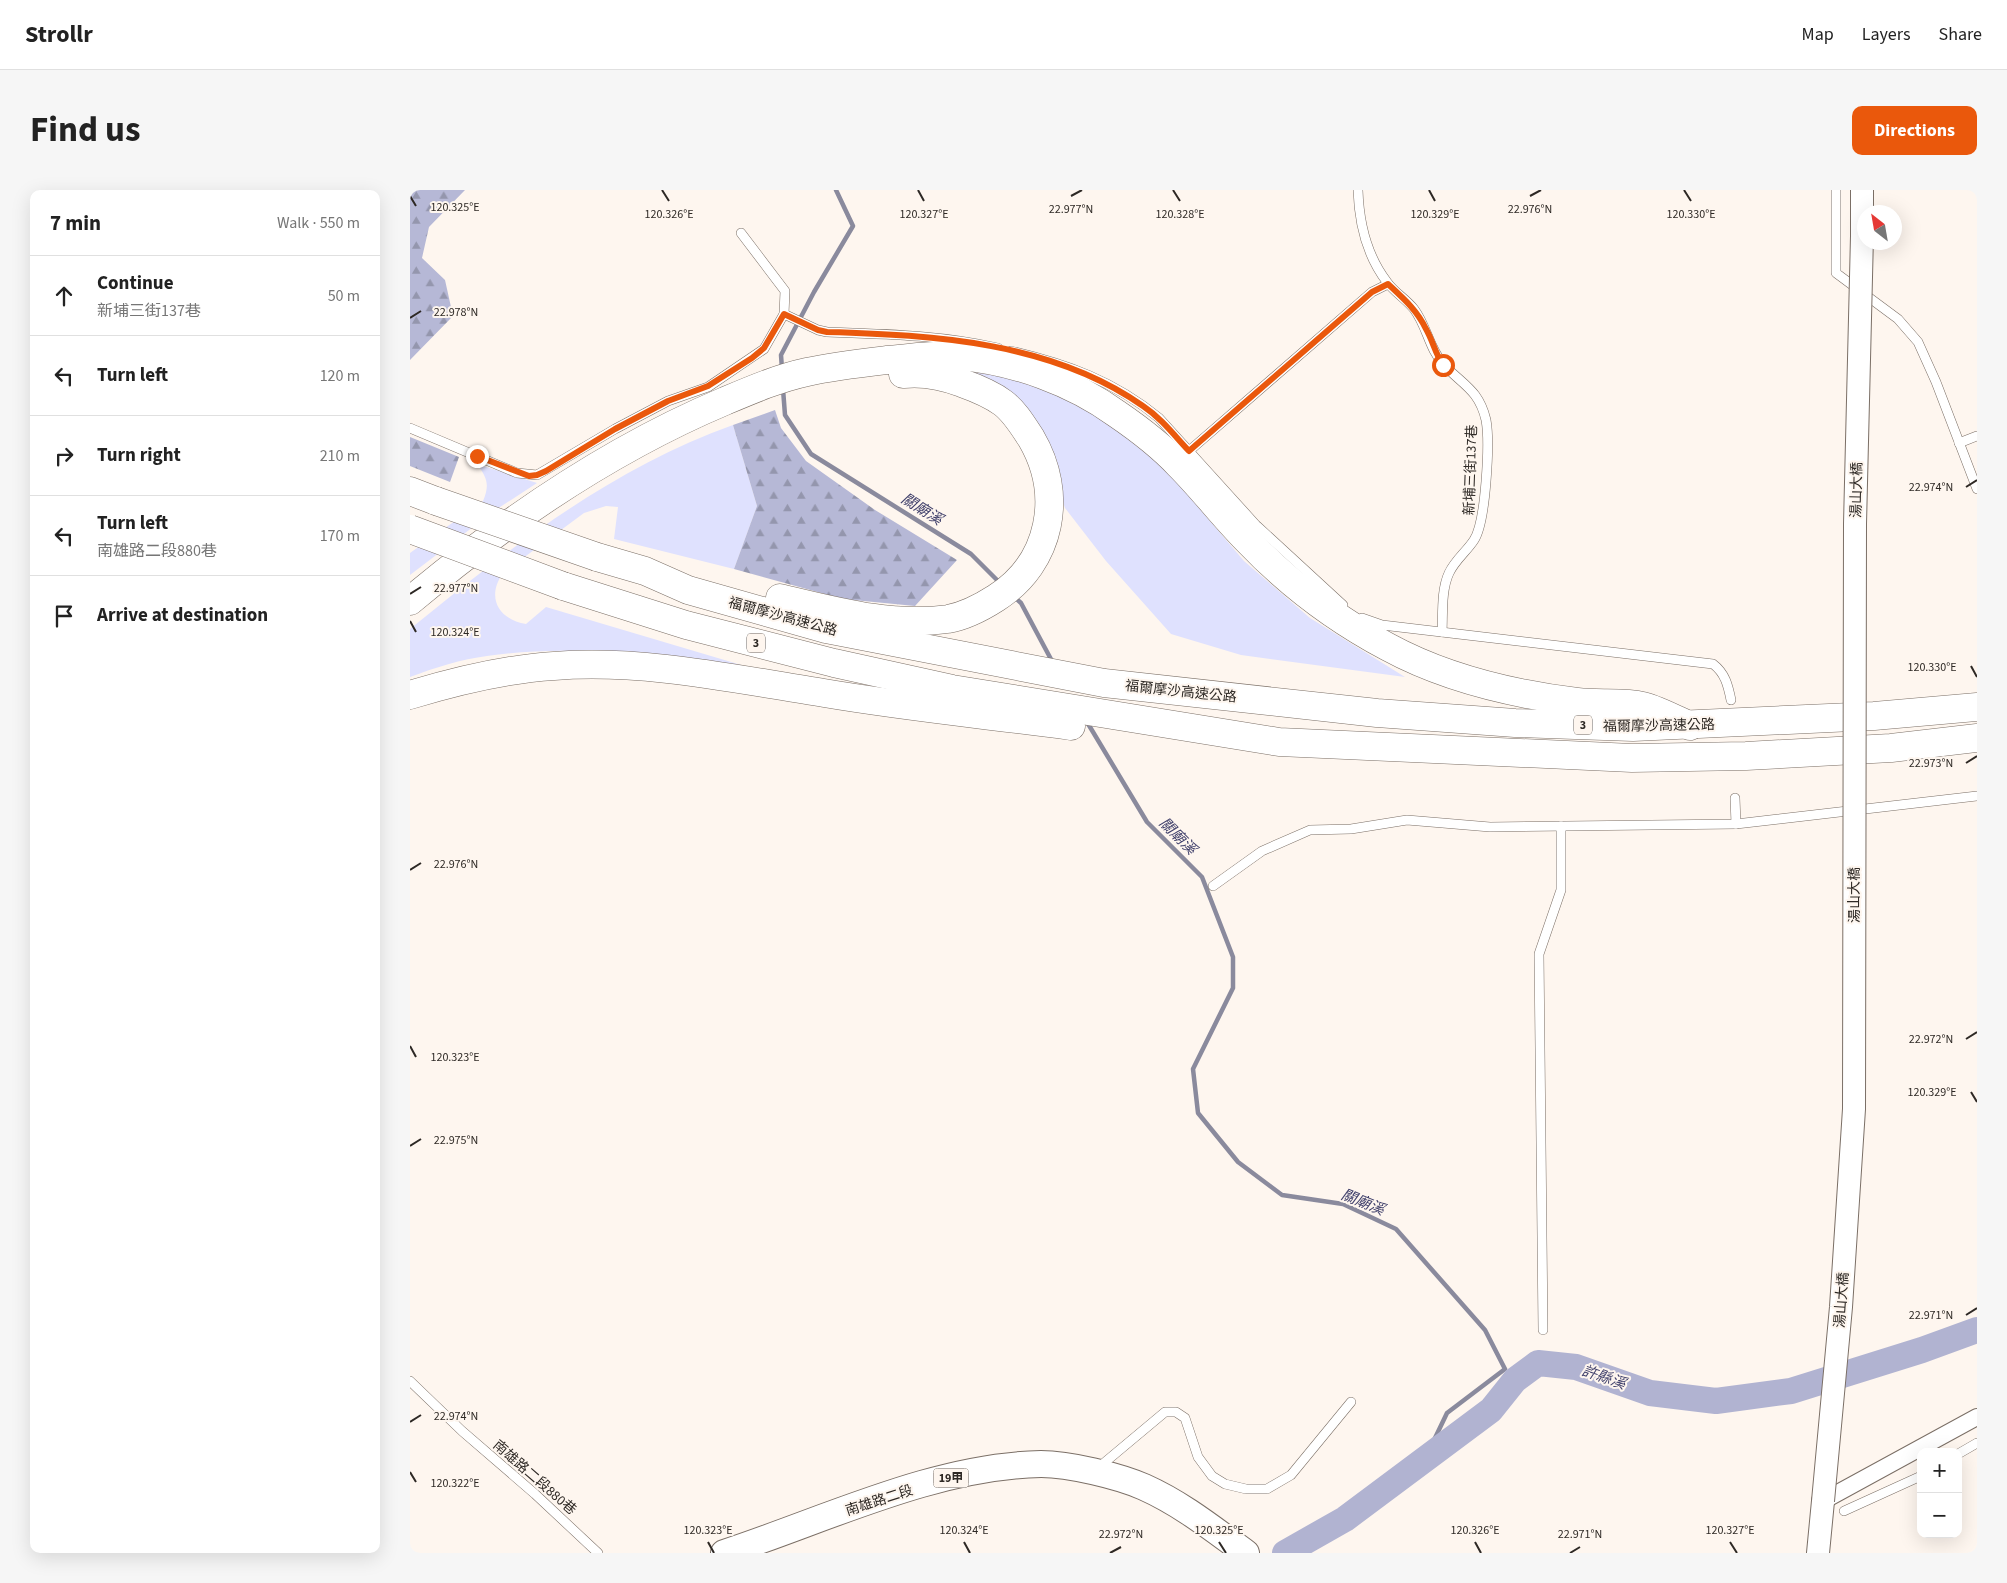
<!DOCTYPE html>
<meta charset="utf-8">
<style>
body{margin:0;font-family:"Source Sans 3","Noto Sans TC",sans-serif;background:#f6f6f6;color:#222}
.controls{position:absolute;right:15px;bottom:15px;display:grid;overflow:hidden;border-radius:10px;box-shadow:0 5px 20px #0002}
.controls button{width:45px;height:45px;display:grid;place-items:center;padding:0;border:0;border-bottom:1px solid #e0e0e0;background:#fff;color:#222;font:25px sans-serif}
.compass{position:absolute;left:1447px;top:15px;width:45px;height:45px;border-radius:50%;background:#fff;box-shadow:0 5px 20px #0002;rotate:329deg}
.stop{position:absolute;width:15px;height:15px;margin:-11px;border:4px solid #ea580c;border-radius:50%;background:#fff}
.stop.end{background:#ea580c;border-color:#fff;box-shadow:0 1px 5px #0008}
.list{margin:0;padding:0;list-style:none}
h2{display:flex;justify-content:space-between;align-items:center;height:65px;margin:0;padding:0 20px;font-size:21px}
h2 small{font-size:16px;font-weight:400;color:#767676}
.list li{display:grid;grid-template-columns:32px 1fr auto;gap:15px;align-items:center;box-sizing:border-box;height:80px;padding:0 20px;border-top:1px solid #e0e0e0}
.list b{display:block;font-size:19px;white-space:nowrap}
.list p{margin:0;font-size:16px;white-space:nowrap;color:#767676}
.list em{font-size:16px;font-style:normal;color:#767676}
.icon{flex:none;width:28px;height:28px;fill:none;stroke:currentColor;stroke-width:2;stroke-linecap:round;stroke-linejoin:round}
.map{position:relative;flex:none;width:1567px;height:1363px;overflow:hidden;border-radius:10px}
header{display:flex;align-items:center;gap:30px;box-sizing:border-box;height:70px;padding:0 25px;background:#fff;border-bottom:1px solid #e0e0e0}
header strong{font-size:24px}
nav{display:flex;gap:28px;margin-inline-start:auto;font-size:18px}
.intro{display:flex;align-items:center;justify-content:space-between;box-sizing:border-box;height:120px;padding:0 30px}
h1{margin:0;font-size:35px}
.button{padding:12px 22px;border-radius:10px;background:#ea580c;color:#fff;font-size:18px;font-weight:700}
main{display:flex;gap:30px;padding:0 30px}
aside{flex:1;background:#fff;border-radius:10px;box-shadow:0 5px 20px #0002}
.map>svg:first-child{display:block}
.grass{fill:#dfe1fe}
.forest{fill:url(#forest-firs)}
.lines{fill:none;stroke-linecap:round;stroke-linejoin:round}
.stream{stroke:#8a8a9d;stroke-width:4.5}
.river{stroke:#b1b3d1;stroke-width:26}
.lane-casing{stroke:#7b6f66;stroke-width:10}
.street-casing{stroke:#7b6f66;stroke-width:18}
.secondary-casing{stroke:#7b6f66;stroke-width:24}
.primary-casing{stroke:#7b6f66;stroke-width:28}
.highway-casing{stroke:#7b6f66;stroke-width:29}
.lane{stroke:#fff;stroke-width:9}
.street{stroke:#fff;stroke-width:16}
.secondary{stroke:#fff;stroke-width:22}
.primary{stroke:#fff;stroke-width:26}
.highway{stroke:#fff;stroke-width:28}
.secondary-bridge-casing{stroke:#7b6f66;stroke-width:24;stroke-linecap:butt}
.highway-bridge-casing{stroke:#7b6f66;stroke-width:29;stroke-linecap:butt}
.secondary-bridge{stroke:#fff;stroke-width:22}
.highway-bridge{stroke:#fff;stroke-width:28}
.route{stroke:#ea580c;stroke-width:6}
.ticks{fill:none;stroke:#2e2925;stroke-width:2}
.labels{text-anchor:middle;stroke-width:4;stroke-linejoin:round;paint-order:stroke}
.shield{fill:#fef6ef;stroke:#6c6662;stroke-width:1}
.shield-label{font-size:12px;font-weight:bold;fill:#2e2925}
.street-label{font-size:14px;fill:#2e2925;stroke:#fef6ef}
.water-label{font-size:15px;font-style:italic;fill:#40406b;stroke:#fef6ef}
.ticks-label{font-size:12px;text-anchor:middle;fill:#2e2925;stroke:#fef6ef;stroke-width:4;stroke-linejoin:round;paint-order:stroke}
</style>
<header>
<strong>Strollr</strong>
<nav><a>Map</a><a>Layers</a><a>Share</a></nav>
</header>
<div class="intro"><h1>Find us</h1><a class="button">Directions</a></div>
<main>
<aside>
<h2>7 min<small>Walk · 550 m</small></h2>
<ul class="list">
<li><svg class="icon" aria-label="ahead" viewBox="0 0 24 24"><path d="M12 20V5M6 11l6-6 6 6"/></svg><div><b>Continue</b><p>新埔三街137巷</p></div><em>50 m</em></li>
<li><svg class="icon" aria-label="left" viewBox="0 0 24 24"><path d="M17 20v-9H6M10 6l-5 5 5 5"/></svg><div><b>Turn left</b></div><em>120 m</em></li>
<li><svg class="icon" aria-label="right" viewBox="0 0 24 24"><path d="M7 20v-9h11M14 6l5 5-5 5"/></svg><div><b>Turn right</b></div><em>210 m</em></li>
<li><svg class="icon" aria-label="left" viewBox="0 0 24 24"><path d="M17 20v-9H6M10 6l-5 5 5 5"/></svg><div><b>Turn left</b><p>南雄路二段880巷</p></div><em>170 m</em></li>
<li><svg class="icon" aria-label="arrive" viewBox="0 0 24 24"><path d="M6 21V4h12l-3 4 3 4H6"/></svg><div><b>Arrive at destination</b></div></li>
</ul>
</aside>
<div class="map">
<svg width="1567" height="1363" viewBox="0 0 1567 1363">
<defs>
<pattern id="forest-firs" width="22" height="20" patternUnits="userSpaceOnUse" patternTransform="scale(1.25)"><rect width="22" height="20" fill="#b6b8d6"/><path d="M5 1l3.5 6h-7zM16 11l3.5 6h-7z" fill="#9496ad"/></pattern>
</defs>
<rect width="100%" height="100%" fill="#fef6ef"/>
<g class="grass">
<path d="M 535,175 L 577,179 L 665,211 L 712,242 L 760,284 L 834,371 L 900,428 L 995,487 L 831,465 L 761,444 L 696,371 L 655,318 L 634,258 Z"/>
<path d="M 323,235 L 347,316 L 324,379 L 204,349 L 208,317 L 196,316 L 174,323 L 93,383 C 76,407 88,429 116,434 L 136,417 L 362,484 C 269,469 172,452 77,466 C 52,469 24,478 0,487 L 0,439 C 98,359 202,278 323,235 Z"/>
<path d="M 67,274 L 127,293 L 84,321 L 0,385 L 0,363 L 73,311 C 80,294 77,288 67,274 Z"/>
</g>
<g class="forest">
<path d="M 0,0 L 55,0 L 19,37 L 12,68 L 35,90 L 43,126 L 0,170 Z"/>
<path d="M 365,220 L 371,238 L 396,271 L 465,320 L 547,370 L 505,416 L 433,409 L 324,379 L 347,316 L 323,235 Z"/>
<path d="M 0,247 L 49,267 L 40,292 L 0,276 Z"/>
</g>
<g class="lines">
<g class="stream">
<path d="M 372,179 L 371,165 L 404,102 L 443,36 L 426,0"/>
<path d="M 373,199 L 375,225 L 401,264 L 561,364 L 590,393"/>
<path d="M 602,405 L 611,413 L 643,473"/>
<path d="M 677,532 L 737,632 L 792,687 L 823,767 L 823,798 L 783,879 L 788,923 L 828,972 L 872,1005 L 933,1014 L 986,1039 L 1075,1140 L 1095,1179 L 1037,1223 L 1015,1269"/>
</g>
<path class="river" d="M 875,1363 L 935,1329 L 1081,1220 L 1105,1190 L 1128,1173 L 1166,1177 L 1240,1203 L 1306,1211 L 1381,1201 L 1512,1160 L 1567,1140"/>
<g class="lane-casing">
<g id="lane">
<path d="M 948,0 C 949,32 957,66 977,92 C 984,102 996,109 1004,119 C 1017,136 1019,159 1034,175 C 1053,195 1069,200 1076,230 C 1080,252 1076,332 1064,350 C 1057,361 1045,370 1039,383 C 1031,400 1033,424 1032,442"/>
<path d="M 1426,0 L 1426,83 L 1488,129 L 1508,152 L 1526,192 L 1567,299"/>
<path d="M 374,124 L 408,140 L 417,142 C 475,144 532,145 588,158"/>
<path d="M 601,161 C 657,174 704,191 749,228 L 846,335 L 933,415"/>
<path d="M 0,238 L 107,283 L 127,285 L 205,239 L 258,211 L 298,197 L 354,159 L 374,124 L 375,101 L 331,43"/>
<path d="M 1549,253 L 1567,246"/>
<path d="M 779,261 L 962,102 L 978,94"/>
<path d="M 952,428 L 972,435 L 1303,474 C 1315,483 1318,495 1321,510"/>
<path d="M 1325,608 L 1326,634"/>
<path d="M 803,696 L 852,661 L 900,640 L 941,639 L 997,630 L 1080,637 L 1326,634 L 1567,606"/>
<path d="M 1133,1140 L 1129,764 L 1151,700 L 1151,636"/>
<path d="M 0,1191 L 52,1241 L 125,1304 L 188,1363"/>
<path d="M 1548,1264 L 1567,1253"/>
<path d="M 688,1278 L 755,1222 L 766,1222 L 775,1228 L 788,1267 L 802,1286 L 815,1294 L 836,1299 L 857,1299 L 881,1285 L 941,1212"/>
<path d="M 1434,1321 L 1511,1286"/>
</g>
</g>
<g class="street-casing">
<path id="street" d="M 1413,1311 L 1567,1227"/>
</g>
<g class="secondary-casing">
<g id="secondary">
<path d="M 1452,0 L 1452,46"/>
<path d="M 1408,1363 L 1413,1311"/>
</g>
</g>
<g class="primary-casing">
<path id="primary" d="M 314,1363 C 415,1330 524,1276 631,1274 C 659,1274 709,1286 734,1297 C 772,1314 803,1339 836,1363"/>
</g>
<g class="highway-casing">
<g id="highway">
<path d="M 0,301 L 26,311"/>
<path d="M 187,367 L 235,381 L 278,400 L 416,439 L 694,493 L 967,523 L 1105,533 L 1223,537 L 1464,526 L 1567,517"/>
<path d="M 153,396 L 276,435 L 424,473 L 542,499 L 869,552 L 1222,568 L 1336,566 L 1481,558 L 1567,548"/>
<path d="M 370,408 C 425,421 481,437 538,429 C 555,426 572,417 586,408 C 642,372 654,304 621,248 C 613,236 605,222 593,213 C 581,204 566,198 552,193 C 534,186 512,182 493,184"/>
<path d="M 0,411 C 94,332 201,259 315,211 C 341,200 369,188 397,182 C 424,176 451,173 477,170 C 501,168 527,164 550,166 C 605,171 663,192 707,224 C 729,239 751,256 769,275 C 793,299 814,327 838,351 C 878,393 927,430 978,457 C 1035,488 1103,504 1167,512 C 1188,515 1212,511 1233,516 C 1249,520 1265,529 1280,536"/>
<path d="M 0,505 C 46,491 95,479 144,476 C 234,469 325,489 414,503 C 496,517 579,525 661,536"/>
</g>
</g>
<use href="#lane" class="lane"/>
<use href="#street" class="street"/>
<use href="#secondary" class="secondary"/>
<use href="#primary" class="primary"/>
<use href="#highway" class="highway"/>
<g class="secondary-bridge-casing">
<path id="secondary-bridge" d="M 1413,1311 L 1431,1117 L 1444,919 L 1445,334 L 1452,46"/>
</g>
<g class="highway-bridge-casing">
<g id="highway-bridge">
<path d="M 26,311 L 187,367"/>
<path d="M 0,339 L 153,396"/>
</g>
</g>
<use href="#secondary-bridge" class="secondary-bridge"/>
<use href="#highway-bridge" class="highway-bridge"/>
</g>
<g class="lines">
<path class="route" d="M 67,266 L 119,286 L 127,285 L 136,281 L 205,239 L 258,211 L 298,196 L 342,168 L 354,158 L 374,124 L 408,140 L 417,142 C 525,145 642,152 733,216 C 751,228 764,245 779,261 L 962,102 L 978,94 C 993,108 1007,120 1016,139 C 1023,151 1025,163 1033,175"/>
</g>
<path class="ticks" d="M 252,0 L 259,11M 508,0 L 514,11M 763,0 L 770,11M 1019,0 L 1025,11M 1274,0 L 1281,11M 0,6 L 6,16M 661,6 L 672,0M 1120,6 L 1131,0M 0,128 L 11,121M 1556,297 L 1567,290M 0,404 L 11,397M 0,431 L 6,442M 1561,476 L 1567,487M 1556,573 L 1567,566M 0,680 L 11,673M 1556,849 L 1567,842M 0,856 L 6,867M 1561,902 L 1567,912M 0,956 L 11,949M 1556,1125 L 1567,1118M 0,1232 L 11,1225M 0,1282 L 6,1292M 298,1352 L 304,1363M 554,1352 L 560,1363M 809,1352 L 816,1363M 1065,1352 L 1071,1363M 1320,1352 L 1327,1363M 700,1363 L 711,1357M 1160,1363 L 1170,1357"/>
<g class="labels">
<g class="shield">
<rect x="337" y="443.5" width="18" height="19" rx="4"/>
<rect x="1164" y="525.5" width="18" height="19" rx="4"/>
<rect x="523.5" y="1278.5" width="35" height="19" rx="4"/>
</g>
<g class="shield-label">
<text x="346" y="457">3</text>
<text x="1173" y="539">3</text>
<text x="541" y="1292">19甲</text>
</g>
<g class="street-label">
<text transform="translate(1060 280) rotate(-88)" y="5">新埔三街137巷</text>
<text transform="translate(1446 300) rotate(-89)" y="5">湯山大橋</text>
<text transform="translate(373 426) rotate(15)" y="5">福爾摩沙高速公路</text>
<text transform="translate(771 501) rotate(6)" y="5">福爾摩沙高速公路</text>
<text transform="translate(1249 535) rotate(-1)" y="5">福爾摩沙高速公路</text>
<text transform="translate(1444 705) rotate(-90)" y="5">湯山大橋</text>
<text transform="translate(1431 1110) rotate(-86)" y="5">湯山大橋</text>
<text transform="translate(125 1287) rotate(41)" y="5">南雄路二段880巷</text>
<text transform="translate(469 1310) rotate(-18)" y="5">南雄路二段</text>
</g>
<g class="water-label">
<text transform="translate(512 319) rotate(32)" y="5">關廟溪</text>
<text transform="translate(768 646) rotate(45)" y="5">關廟溪</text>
<text transform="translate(953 1012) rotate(22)" y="5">關廟溪</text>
<text transform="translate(1194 1187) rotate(19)" y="5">許縣溪</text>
</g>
</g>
<g class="ticks-label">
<text x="45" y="21">120.325°E</text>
<text x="661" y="23">22.977°N</text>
<text x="1120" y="23">22.976°N</text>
<text x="770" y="28">120.328°E</text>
<text x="259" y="28">120.326°E</text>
<text x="514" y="28">120.327°E</text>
<text x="1025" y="28">120.329°E</text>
<text x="1281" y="28">120.330°E</text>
<text x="46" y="126">22.978°N</text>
<text x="1521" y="301">22.974°N</text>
<text x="46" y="402">22.977°N</text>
<text x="45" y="446">120.324°E</text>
<text x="1522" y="481">120.330°E</text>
<text x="1521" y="577">22.973°N</text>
<text x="46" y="678">22.976°N</text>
<text x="1521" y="853">22.972°N</text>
<text x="45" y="871">120.323°E</text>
<text x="1522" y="906">120.329°E</text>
<text x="46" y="954">22.975°N</text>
<text x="1521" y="1129">22.971°N</text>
<text x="46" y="1230">22.974°N</text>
<text x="45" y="1297">120.322°E</text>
<text x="298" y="1344">120.323°E</text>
<text x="554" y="1344">120.324°E</text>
<text x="809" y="1344">120.325°E</text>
<text x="1065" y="1344">120.326°E</text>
<text x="1320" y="1344">120.327°E</text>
<text x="711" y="1348">22.972°N</text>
<text x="1170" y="1348">22.971°N</text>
</g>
</svg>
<div class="controls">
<button>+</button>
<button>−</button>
</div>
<svg class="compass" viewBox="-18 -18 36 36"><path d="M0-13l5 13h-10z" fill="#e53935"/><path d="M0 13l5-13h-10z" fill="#767676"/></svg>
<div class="stop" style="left:1033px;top:175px"></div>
<div class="stop end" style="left:67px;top:266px"></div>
</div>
</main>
